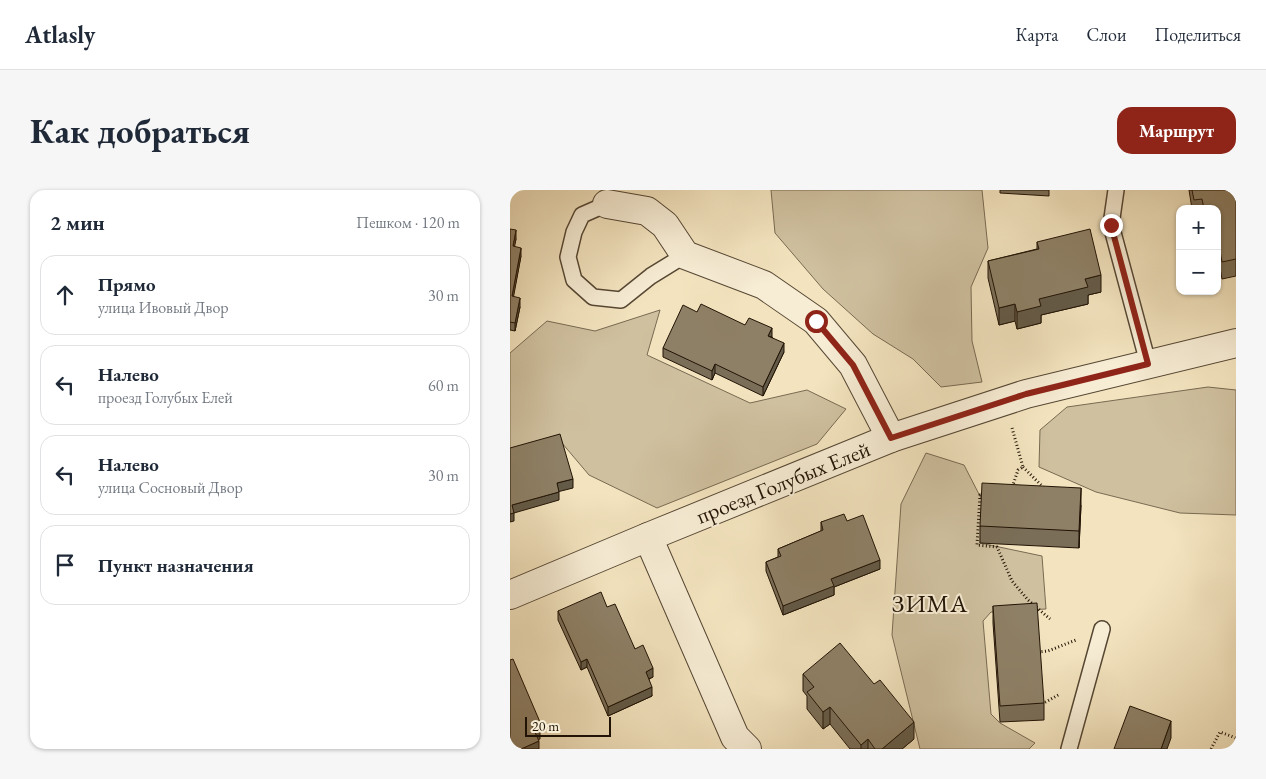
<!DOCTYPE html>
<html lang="ru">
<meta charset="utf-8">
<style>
body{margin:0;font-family:"EB Garamond",serif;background:#f6f6f7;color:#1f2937}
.controls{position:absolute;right:15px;top:15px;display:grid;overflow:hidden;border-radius:10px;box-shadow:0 1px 4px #0004}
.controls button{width:45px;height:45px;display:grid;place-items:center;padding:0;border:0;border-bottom:1px solid #e0e1e3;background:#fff;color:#1f2937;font:25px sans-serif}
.scale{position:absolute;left:15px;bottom:12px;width:86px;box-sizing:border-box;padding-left:5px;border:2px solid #211305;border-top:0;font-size:14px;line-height:18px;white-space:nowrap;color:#211305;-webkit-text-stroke:4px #f7edd5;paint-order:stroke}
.stop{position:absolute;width:15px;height:15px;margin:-11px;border:4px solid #8f2418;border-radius:50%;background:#fff}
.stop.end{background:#8f2418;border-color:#fff;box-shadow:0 1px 5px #0008}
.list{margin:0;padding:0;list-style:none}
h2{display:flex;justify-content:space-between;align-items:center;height:65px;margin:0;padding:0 20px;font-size:21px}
h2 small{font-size:16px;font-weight:400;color:#747a83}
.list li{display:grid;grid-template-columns:32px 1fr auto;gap:15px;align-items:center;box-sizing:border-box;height:80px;margin:0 10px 10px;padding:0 10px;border:1px solid #e0e1e3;border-radius:15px}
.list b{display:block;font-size:19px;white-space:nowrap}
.list p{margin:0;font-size:16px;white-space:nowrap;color:#747a83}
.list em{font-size:16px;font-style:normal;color:#747a83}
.icon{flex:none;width:28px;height:28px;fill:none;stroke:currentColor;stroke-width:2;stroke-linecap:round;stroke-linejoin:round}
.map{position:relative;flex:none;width:726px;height:559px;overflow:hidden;border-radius:15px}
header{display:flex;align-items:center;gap:30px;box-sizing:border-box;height:70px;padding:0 25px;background:#fff;border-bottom:1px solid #e0e1e3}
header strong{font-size:24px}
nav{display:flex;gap:28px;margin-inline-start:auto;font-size:18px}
.intro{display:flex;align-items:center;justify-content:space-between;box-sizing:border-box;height:120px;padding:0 30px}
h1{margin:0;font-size:35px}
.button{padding:12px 22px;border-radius:15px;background:#8f2418;color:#fff;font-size:18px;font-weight:700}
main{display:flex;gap:30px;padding:0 30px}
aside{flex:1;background:#fff;border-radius:15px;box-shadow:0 1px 4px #0004}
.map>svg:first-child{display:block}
.green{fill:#cfc09f;stroke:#786a52}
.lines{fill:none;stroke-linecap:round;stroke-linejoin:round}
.service-casing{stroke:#564734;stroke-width:18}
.minor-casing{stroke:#564734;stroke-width:30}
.path{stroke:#211305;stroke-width:3;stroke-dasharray:1 2.5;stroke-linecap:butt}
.service{stroke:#f7edd5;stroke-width:15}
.minor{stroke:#f7edd5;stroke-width:28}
.wall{fill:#7a6e58;stroke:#211305}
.shaded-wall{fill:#635a47;stroke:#211305}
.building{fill:#8e8066;stroke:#211305}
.route{stroke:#8f2418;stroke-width:6}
.labels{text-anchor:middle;stroke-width:4;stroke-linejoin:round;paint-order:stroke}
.street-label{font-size:22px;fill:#211305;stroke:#f7edd5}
.quarter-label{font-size:25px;letter-spacing:1px;fill:#211305;stroke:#f7edd5}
</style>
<header>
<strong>Atlasly</strong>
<nav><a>Карта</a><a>Слои</a><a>Поделиться</a></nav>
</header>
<div class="intro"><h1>Как добраться</h1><a class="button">Маршрут</a></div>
<main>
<aside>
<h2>2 мин<small>Пешком · 120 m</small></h2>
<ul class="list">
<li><svg class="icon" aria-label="ahead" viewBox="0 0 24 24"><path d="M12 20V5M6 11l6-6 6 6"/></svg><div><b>Прямо</b><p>улица Ивовый Двор</p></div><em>30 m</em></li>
<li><svg class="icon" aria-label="left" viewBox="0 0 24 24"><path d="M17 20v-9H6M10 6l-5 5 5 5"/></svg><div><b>Налево</b><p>проезд Голубых Елей</p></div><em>60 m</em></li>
<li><svg class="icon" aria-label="left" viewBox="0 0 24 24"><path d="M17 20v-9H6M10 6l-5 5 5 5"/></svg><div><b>Налево</b><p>улица Сосновый Двор</p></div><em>30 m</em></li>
<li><svg class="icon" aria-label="arrive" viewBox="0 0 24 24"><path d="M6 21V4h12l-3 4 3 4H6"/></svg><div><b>Пункт назначения</b></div></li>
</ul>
</aside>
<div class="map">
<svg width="726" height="559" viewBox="0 0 726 559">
<rect width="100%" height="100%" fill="#f3e4bf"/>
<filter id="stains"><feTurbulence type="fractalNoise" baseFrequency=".004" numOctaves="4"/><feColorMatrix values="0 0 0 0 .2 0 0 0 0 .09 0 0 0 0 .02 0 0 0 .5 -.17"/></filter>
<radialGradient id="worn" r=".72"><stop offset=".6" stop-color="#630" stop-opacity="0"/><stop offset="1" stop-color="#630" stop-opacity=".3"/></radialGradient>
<g class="green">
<path d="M 261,0 L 472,0 L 478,58 L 461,97 L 462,151 L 472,192 L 431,197 L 403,169 L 363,144 L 313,99 L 265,43 Z"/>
<path d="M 150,120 L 137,165 L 240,213 L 297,200 L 336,219 L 307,254 L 147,318 L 79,285 L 46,246 L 0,260 L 0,163 L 37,131 L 85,141 Z"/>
<path d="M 698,197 L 726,200 L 726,325 L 670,323 L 586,302 L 529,277 L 530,240 L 557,217 Z"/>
<path d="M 416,263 L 454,275 L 472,310 L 470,353 L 532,366 L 536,419 L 481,422 L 473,431 L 481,524 L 490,533 L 525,553 L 519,559 L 410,559 L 382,445 L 391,314 Z"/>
</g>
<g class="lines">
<g class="service-casing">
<g id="service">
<path d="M 606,0 L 601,35 L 638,173"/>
<path d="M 97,14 L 72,25 L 64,42 L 58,67 L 64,90 L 83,107 L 111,110 L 141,86 L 175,65"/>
<path d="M 559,559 L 592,439"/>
</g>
</g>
<g class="minor-casing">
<g id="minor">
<path d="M 97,14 L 137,21 L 155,35 L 175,65 L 254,95 L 306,131 L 343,175 L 381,248"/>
<path d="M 138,347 L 225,547 L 237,559"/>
<path d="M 0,405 L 138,347 L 381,248 L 516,204 L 726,153"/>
</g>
</g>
<g class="path">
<path d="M 502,238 L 513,277 L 508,280 L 502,298"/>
<path d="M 513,277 L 534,298"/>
<path d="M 474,305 L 470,305 L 467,355 L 487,357 L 502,391 L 518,410 L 540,429"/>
<path d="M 528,462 L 538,461 L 566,450"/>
<path d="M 532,514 L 550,504"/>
<path d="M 701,559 L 710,542 L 726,548"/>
</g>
<use href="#service" class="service"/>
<use href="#minor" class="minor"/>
</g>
<g class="wall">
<path d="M 490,0 L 539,0 L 539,6 L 490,3 Z"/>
<path d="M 679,0 L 726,0 L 726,86 L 712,89 L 709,73 L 707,74 L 707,19 L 682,19 Z"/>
<path d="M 0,39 L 6,49 L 4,56 L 11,66 L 3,107 L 10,117 L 5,141 L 0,140 Z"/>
<path d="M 527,52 L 591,102 L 578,105 L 578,114 L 531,125 L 531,133 L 507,139 L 505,131 L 489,135 L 478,88 L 478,71 L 527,59 Z"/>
<path d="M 187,122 L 262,147 L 274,162 L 253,206 L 205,183 L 202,190 L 153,167 L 153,158 Z"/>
<path d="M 571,315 L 569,358 L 470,353 L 470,336 Z"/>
<path d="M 337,331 L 370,379 L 324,397 L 324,405 L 273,425 L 256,381 L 256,372 L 268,367 L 268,359 L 311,341 L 311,332 Z"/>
<path d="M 483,416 L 534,513 L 534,530 L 490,532 L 483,433 Z"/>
<path d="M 97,417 L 125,459 L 143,487 L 139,489 L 142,506 L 98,526 L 77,477 L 71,480 L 48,430 L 48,421 Z"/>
<path d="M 293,484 L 404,549 L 392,559 L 340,559 L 320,534 L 313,539 L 297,519 L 297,506 L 293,501 Z"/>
</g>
<g class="shaded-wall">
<path d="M 6,40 L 6,49 L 3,65 L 3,56 Z"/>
<path d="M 11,58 L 11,66 L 2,115 L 2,106 Z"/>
<path d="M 591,85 L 591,102 L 578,105 L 578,114 L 531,125 L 531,133 L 507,139 L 507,122 L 529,109 L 575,89 Z"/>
<path d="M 10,108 L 10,117 L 5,141 L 5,133 Z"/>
<path d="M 505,114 L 505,131 L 489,135 L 489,118 Z"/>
<path d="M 262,138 L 262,147 L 258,146 Z"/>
<path d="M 274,153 L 274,162 L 253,206 L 253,197 Z"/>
<path d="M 205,174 L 205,183 L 202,190 L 202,181 Z"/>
<path d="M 63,289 L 63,298 L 47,302 L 47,293 Z"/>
<path d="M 571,298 L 571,315 L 569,358 L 569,341 Z"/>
<path d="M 49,302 L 49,310 L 4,323 L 4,331 L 0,332 L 0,324 L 2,315 Z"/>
<path d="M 370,370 L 370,379 L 324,397 L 324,405 L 273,425 L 273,416 L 321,389 Z"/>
<path d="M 77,469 L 77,477 L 71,480 L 71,472 Z"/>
<path d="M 143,478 L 143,487 L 136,490 L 136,482 Z"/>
<path d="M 142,497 L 142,506 L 98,526 L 98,517 Z"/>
<path d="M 320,517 L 320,534 L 313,539 L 313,522 Z"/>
<path d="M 661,531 L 661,548 L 657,559 L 651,559 Z"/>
<path d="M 30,532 L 30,549 L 22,553 L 22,536 Z"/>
<path d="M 404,532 L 404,549 L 392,559 L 372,559 Z"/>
<path d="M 358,549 L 358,559 L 351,559 L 351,555 Z"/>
<path d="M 29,551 L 29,559 L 11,559 Z"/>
</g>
<g class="building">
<path d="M 682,0 L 726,0 L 726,69 L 712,72 L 709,56 L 707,57 L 707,19 L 694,19 L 692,9 L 684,10 Z"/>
<path d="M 0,39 L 6,40 L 3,56 L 11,58 L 2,106 L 10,108 L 5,133 L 0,132 Z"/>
<path d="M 580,39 L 591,85 L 575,89 L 578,97 L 529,109 L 531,116 L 507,122 L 505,114 L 489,118 L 478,71 L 529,59 L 527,52 Z"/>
<path d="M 191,114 L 235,135 L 239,128 L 262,138 L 258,146 L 274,153 L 253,197 L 205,174 L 202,181 L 153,158 L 173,115 L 187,122 Z"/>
<path d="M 50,244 L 63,289 L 47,293 L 49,302 L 2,315 L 4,323 L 0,324 L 0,258 Z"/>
<path d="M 472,293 L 571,298 L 569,341 L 470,336 Z"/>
<path d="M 334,324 L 337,331 L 353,325 L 370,370 L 321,389 L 324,396 L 273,416 L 256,372 L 271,366 L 268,359 L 313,340 L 311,332 Z"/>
<path d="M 91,402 L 97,417 L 105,414 L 125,459 L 133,455 L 143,478 L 136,482 L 142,497 L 98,517 L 77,469 L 71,472 L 48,421 Z"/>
<path d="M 527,413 L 534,513 L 490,516 L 483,416 Z"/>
<path d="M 330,453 L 364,494 L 370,490 L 404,532 L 372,559 L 365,559 L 358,549 L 351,555 L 320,517 L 313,522 L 297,502 L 304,497 L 293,484 Z"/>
<path d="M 3,469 L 30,532 L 22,536 L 29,551 L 11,559 L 0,559 L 0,470 Z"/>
<path d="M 620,516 L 661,531 L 651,559 L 604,559 Z"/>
</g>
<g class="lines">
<path class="route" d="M 306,131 L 343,175 L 381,248 L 516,204 L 638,174 L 601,35"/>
</g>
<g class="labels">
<g class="street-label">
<text transform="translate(273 292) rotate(-22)" y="8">проезд Голубых Елей</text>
</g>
<g class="quarter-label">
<text x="420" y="422">ЗИМА</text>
</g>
</g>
<rect width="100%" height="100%" filter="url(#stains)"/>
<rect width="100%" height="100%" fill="url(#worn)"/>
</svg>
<div class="controls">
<button>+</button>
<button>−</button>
</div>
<div class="scale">20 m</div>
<div class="stop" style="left:306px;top:131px"></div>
<div class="stop end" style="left:601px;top:35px"></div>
</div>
</main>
